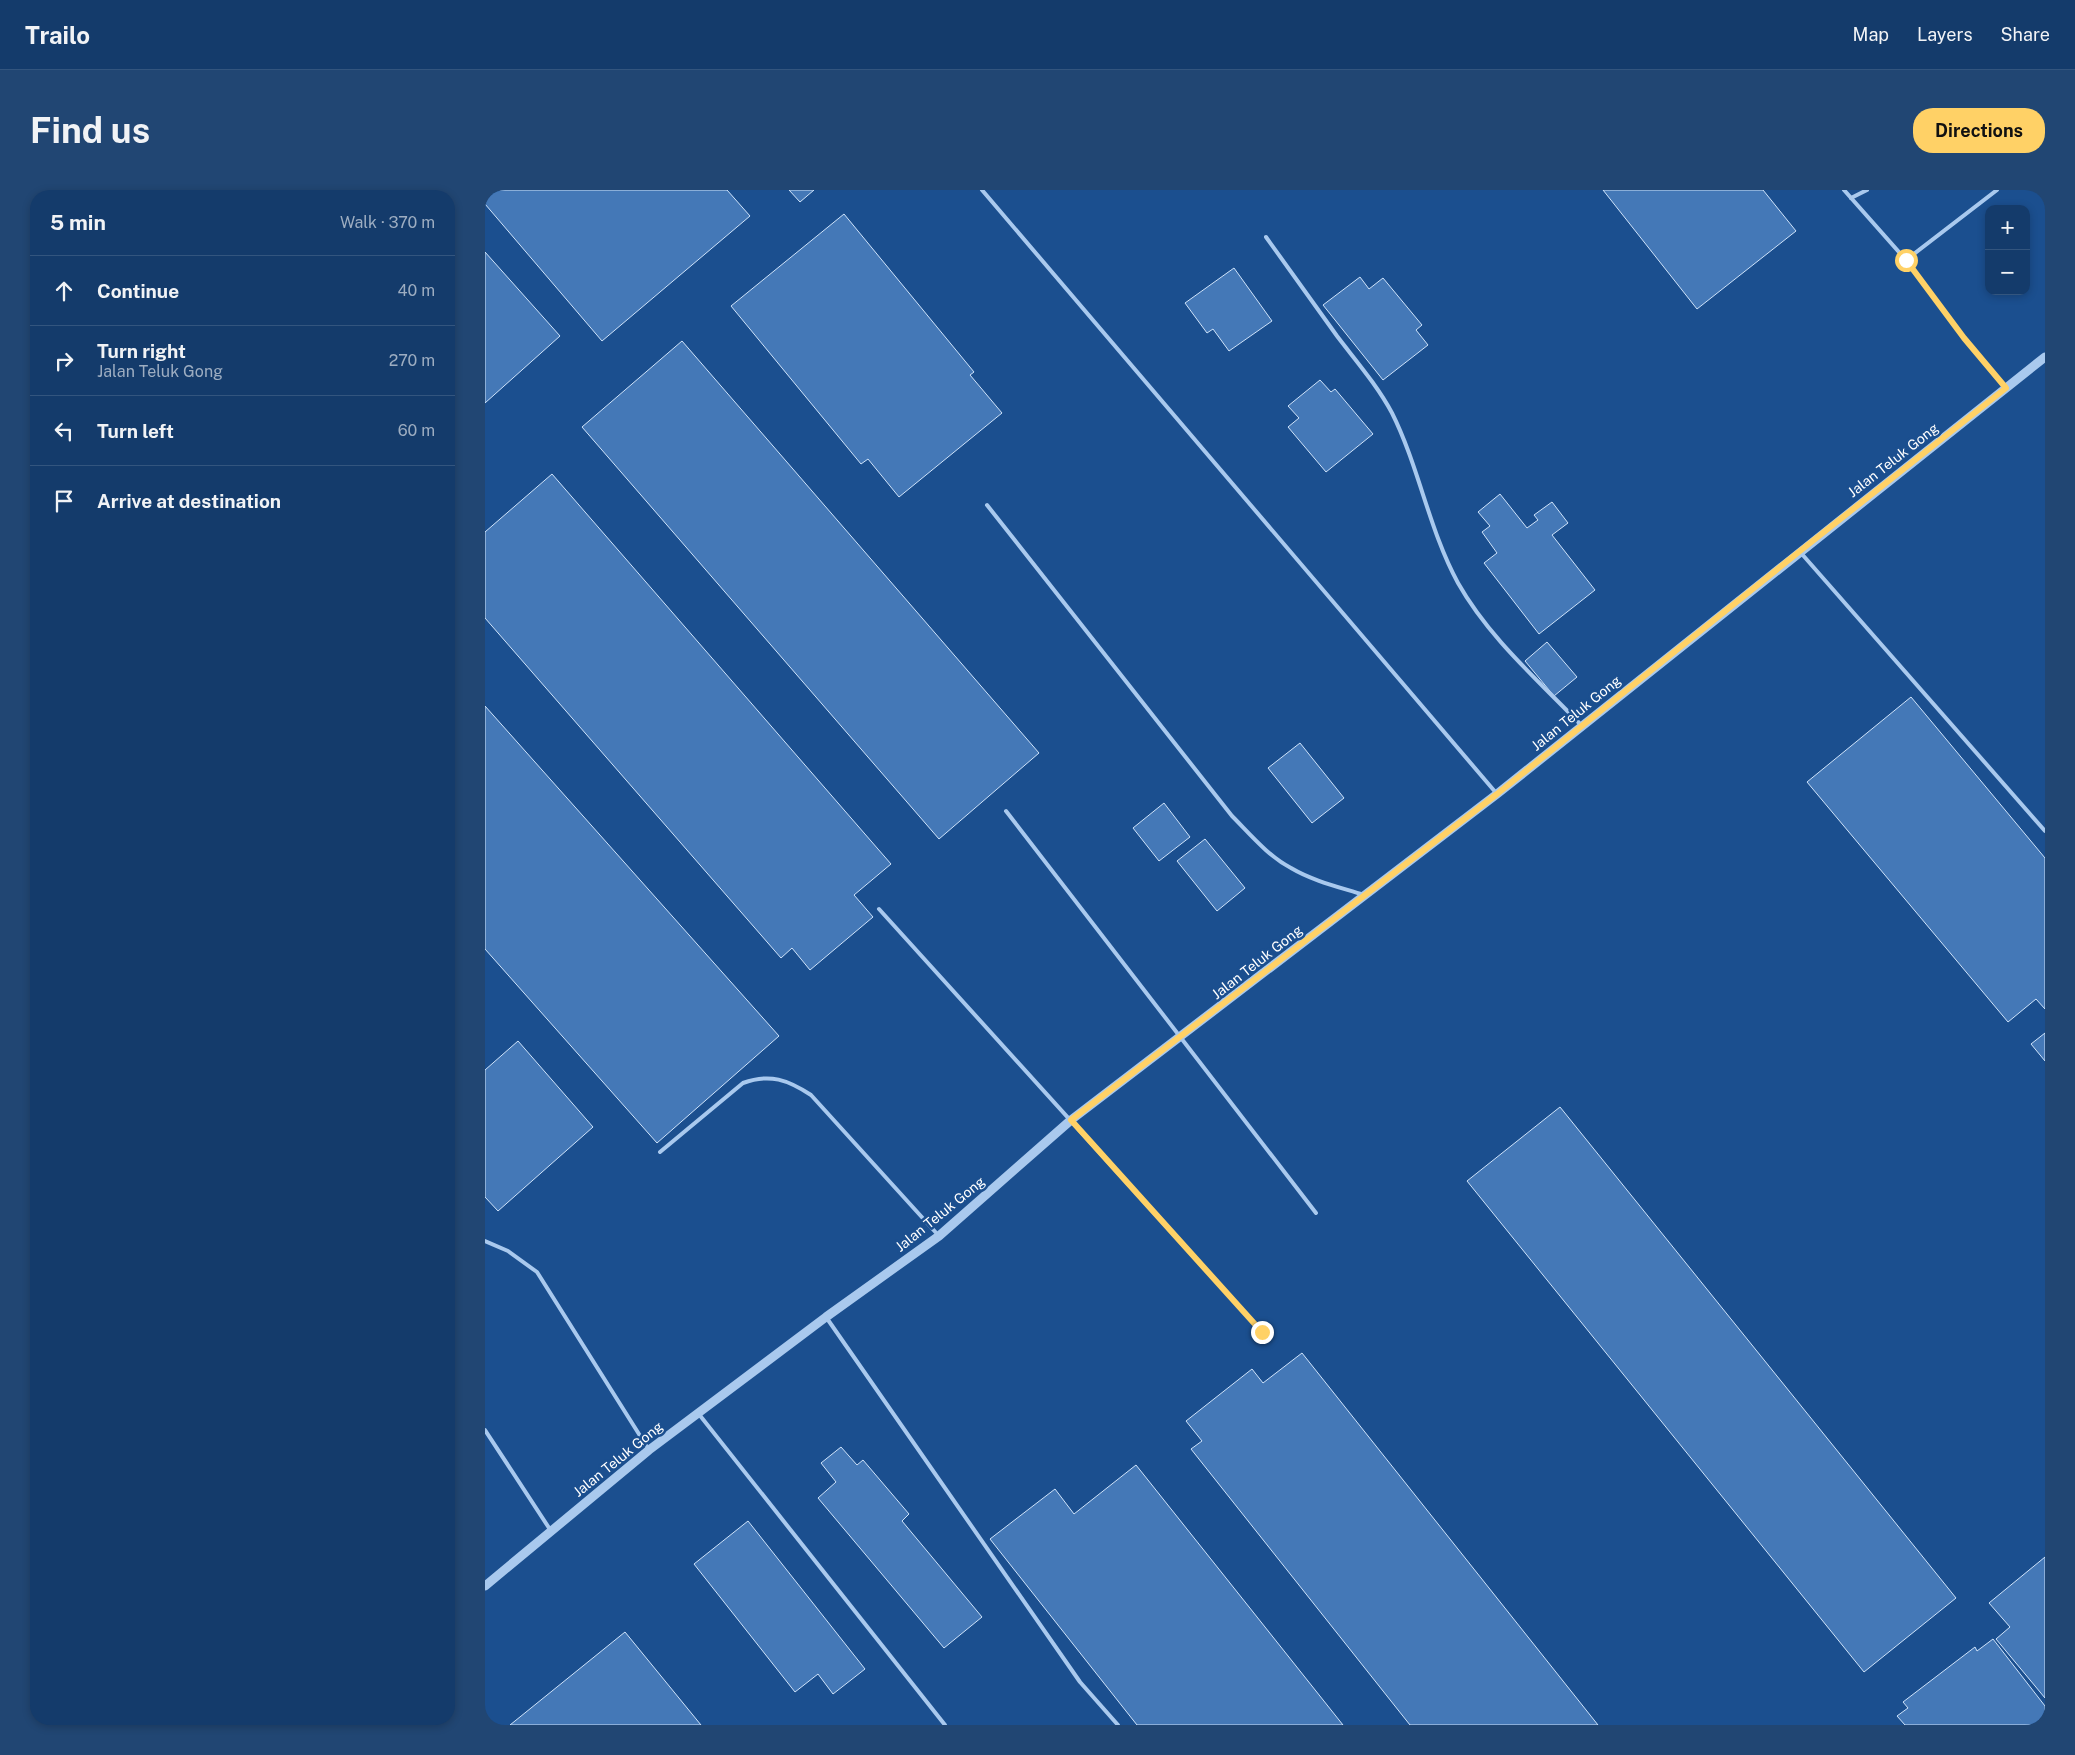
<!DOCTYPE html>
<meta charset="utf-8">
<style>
body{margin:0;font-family:"Public Sans",sans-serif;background:#214673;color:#f1f3f6}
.controls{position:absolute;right:15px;top:15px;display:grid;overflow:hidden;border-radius:10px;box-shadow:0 2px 8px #0003}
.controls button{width:45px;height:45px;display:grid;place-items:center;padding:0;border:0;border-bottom:1px solid #33557e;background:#143b6b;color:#f1f3f6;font:25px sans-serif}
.stop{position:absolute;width:15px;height:15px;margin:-11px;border:4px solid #ffd166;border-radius:50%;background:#fff}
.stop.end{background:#ffd166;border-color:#fff;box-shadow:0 1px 5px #0008}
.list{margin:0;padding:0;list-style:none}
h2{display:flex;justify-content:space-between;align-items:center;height:65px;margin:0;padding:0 20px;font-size:21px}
h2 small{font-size:16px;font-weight:400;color:#9dadc1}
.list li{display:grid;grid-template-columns:32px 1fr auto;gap:15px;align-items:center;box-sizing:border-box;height:70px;padding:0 20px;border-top:1px solid #33557e}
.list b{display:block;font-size:19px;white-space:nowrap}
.list p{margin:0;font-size:16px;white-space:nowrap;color:#9dadc1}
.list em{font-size:16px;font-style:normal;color:#9dadc1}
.icon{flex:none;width:28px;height:28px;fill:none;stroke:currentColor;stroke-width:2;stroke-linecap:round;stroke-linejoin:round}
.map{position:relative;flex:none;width:1560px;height:1535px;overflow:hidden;border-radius:20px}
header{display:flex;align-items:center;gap:30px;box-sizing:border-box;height:70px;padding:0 25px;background:#143b6b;border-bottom:1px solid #33557e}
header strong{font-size:24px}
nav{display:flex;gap:28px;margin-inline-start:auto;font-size:18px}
.intro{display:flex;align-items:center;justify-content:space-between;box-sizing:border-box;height:120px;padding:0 30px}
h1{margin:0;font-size:35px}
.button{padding:12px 22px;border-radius:20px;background:#ffd166;color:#111;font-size:18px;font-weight:700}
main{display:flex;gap:30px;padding:0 30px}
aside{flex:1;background:#143b6b;border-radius:20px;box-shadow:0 2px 8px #0003}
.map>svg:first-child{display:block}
.building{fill:#4478b7;stroke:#cfe3fa}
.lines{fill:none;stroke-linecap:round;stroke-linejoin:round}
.service{stroke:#a9c9ee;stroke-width:4}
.tertiary{stroke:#a9c9ee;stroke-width:9}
.route{stroke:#ffd166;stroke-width:6}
.labels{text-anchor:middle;stroke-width:5;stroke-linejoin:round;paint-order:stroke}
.street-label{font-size:14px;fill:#fff;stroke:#1b4f8f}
</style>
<header>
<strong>Trailo</strong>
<nav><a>Map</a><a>Layers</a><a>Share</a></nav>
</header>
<div class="intro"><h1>Find us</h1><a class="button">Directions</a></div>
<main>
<aside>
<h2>5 min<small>Walk · 370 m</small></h2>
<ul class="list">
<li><svg class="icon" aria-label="ahead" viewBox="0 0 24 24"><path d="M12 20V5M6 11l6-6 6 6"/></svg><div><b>Continue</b></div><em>40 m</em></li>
<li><svg class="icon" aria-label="right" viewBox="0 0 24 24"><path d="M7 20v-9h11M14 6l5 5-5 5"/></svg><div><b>Turn right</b><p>Jalan Teluk Gong</p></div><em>270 m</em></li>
<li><svg class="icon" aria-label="left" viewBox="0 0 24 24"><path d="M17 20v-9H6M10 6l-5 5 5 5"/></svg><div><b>Turn left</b></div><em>60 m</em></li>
<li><svg class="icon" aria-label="arrive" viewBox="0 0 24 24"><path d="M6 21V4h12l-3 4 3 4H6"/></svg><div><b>Arrive at destination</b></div></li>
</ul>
</aside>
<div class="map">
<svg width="1560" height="1535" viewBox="0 0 1560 1535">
<rect width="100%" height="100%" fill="#1b4f8f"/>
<g class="building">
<path d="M 0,0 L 242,0 L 265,26 L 117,151 L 0,14 Z"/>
<path d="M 304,0 L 329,0 L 315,12 Z"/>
<path d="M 1118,0 L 1278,0 L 1311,41 L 1212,119 Z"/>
<path d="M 359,24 L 489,182 L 485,185 L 517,223 L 414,307 L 383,269 L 376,274 L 246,116 Z"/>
<path d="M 0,62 L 75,146 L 0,213 Z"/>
<path d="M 749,78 L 787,131 L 744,161 L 728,139 L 722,143 L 700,113 Z"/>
<path d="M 875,87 L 884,99 L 898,88 L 937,135 L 931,140 L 943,155 L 898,190 L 838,115 Z"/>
<path d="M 197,151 L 554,563 L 454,649 L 97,237 Z"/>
<path d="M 835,190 L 846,202 L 850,199 L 888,244 L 841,282 L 803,237 L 814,228 L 803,216 Z"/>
<path d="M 67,284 L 406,674 L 369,705 L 388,727 L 325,780 L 307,758 L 296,768 L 0,428 L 0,342 Z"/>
<path d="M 1015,304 L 1042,338 L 1053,330 L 1049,325 L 1067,312 L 1083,333 L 1067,345 L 1110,400 L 1054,444 L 999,373 L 1012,363 L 997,342 L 1005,336 L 993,322 Z"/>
<path d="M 1062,452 L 1092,487 L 1069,506 L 1040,471 Z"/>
<path d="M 1426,507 L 1560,668 L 1560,819 L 1551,809 L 1523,832 L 1322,592 Z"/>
<path d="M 0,516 L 294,846 L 172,953 L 0,759 Z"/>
<path d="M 815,553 L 859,608 L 827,633 L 783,578 Z"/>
<path d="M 679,613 L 705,647 L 674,671 L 648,638 Z"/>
<path d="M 720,649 L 760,698 L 732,721 L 692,671 Z"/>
<path d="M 1560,843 L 1560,871 L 1546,854 Z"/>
<path d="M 33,851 L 108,937 L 13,1021 L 0,1007 L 0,880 Z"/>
<path d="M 1075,917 L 1471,1408 L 1379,1482 L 982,991 Z"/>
<path d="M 817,1163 L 1113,1535 L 925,1535 L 706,1259 L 717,1251 L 701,1231 L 767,1179 L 778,1193 Z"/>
<path d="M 356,1257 L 372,1275 L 378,1270 L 424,1324 L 417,1331 L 497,1427 L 459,1458 L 333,1308 L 351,1292 L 336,1273 Z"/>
<path d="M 651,1275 L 858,1535 L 652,1535 L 505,1349 L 570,1299 L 589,1324 Z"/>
<path d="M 263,1331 L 380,1479 L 348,1504 L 333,1484 L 310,1502 L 209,1374 Z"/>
<path d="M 1560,1367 L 1560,1508 L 1511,1449 L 1525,1437 L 1504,1413 Z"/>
<path d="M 140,1442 L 216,1535 L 25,1535 Z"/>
<path d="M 1508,1449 L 1560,1516 L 1560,1535 L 1420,1535 L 1412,1526 L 1423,1518 L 1418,1512 L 1490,1457 L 1492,1461 Z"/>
</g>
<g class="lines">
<g class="service">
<path d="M 497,0 L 1012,604"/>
<path d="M 1359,0 L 1421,70 L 1479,148 L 1521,199"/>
<path d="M 1366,8 L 1382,0"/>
<path d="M 781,47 C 805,80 828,113 852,146 C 871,171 892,195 907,223 C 934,277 944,340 973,393 C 1004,448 1054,491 1097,536"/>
<path d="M 1421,70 L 1512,0"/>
<path d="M 502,315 L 747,626 C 765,644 783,666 806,678 C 828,691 854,697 879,705"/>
<path d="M 1316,363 L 1560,641"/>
<path d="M 521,621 L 831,1023"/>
<path d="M 394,719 L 777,1142"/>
<path d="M 175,962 L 258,893 C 285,883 303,890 326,905 L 454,1046"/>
<path d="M 0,1051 L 23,1061 L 52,1082 L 164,1260"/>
<path d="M 341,1127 L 595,1492 L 633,1535"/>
<path d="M 213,1223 L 460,1535"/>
<path d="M 0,1240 L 66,1341"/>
</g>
<path class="tertiary" d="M 0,1396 L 164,1260 L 341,1127 L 454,1046 L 586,930 L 1012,604 L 1560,167"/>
</g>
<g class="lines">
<path class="route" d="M 777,1142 L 586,930 L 1012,604 L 1315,361 L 1521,198 L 1479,148 L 1421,70"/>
</g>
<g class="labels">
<g class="street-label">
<text transform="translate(1408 270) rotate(-38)" y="5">Jalan Teluk Gong</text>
<text transform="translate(1091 523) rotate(-39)" y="5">Jalan Teluk Gong</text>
<text transform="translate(772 772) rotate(-38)" y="5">Jalan Teluk Gong</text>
<text transform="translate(455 1024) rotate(-39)" y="5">Jalan Teluk Gong</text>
<text transform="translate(133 1269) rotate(-39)" y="5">Jalan Teluk Gong</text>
</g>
</g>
</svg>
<div class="controls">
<button>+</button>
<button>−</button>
</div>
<div class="stop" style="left:1421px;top:70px"></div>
<div class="stop end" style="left:777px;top:1142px"></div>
</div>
</main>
